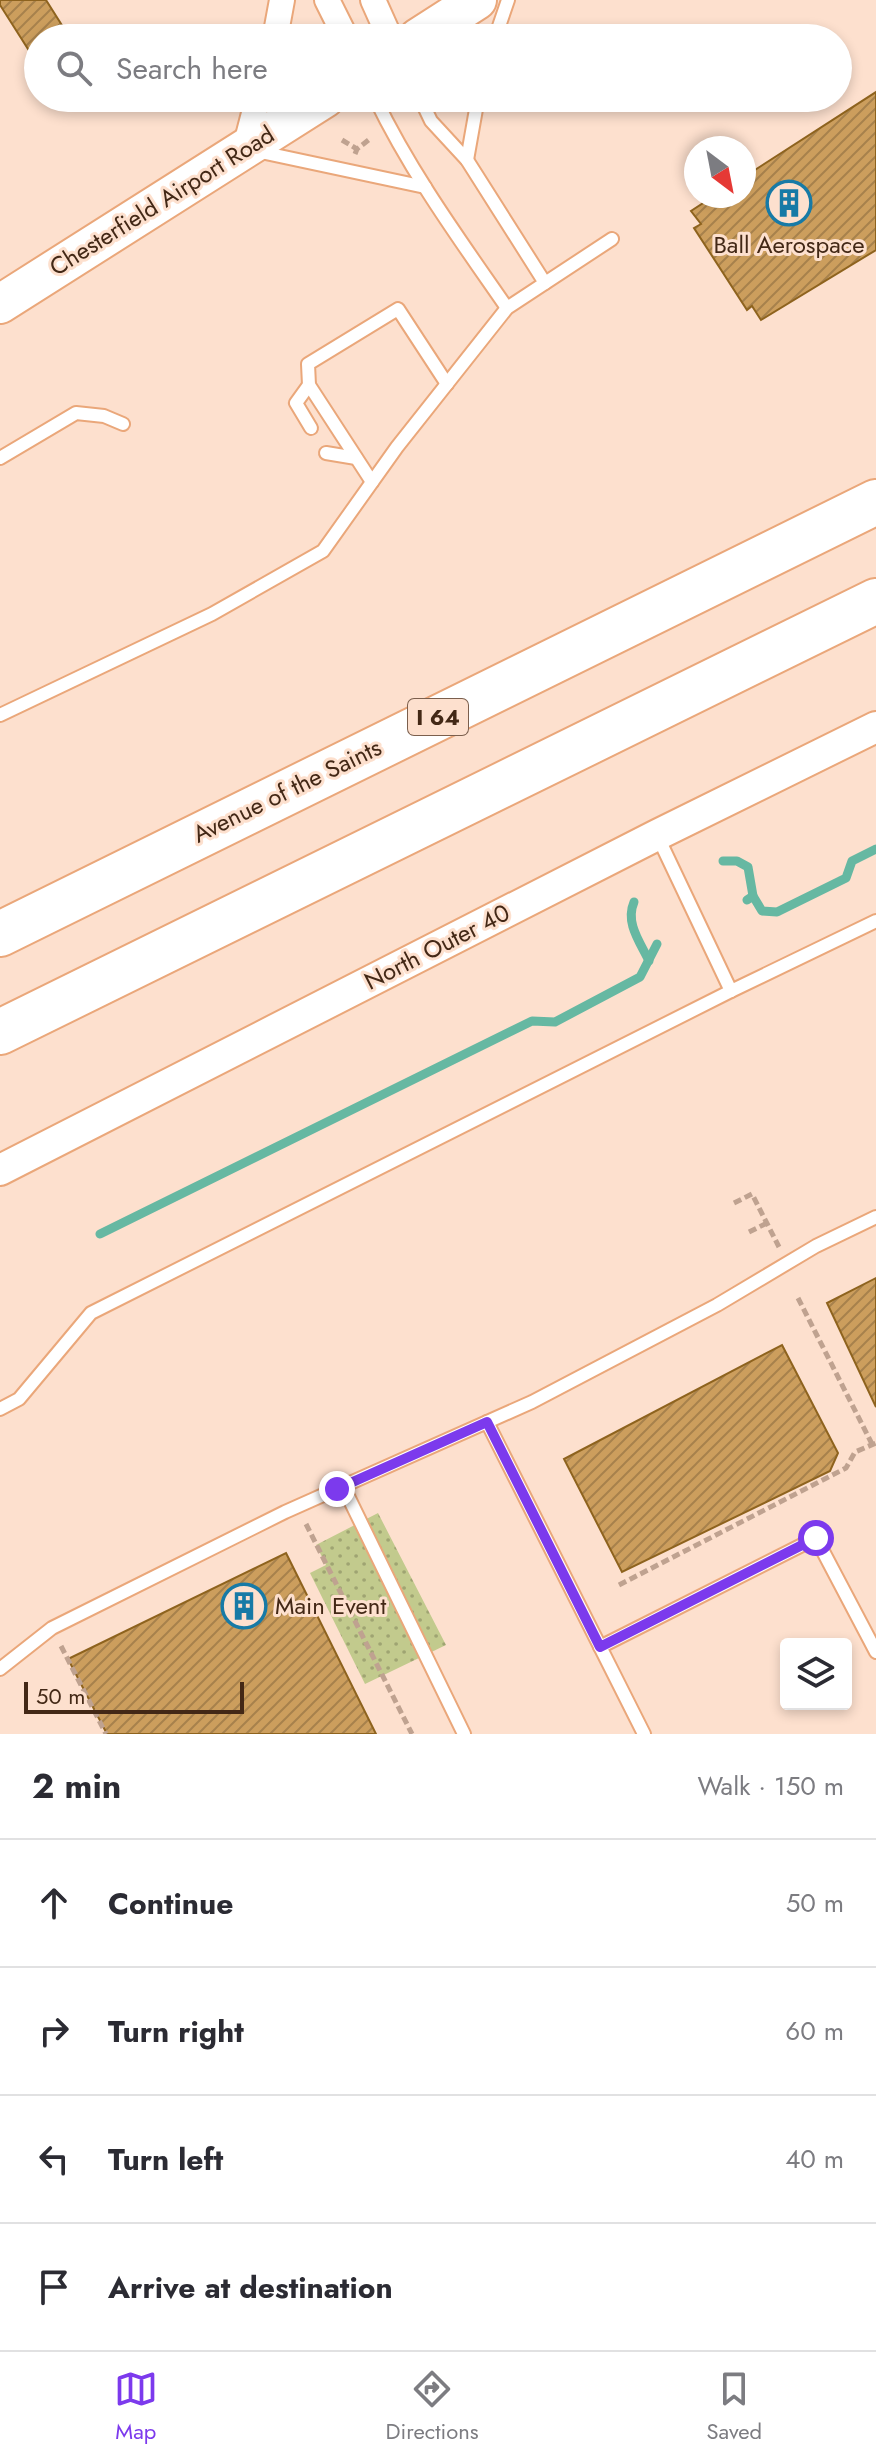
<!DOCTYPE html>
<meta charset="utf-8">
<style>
body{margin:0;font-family:Jost,sans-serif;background:#f7f7f7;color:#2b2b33}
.controls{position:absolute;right:24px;bottom:24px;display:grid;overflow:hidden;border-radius:8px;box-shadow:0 4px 12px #0003}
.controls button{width:72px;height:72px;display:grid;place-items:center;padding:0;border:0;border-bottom:2px solid #e1e1e2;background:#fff;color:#2b2b33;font:40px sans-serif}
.compass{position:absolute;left:684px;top:136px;width:72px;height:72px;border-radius:50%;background:#fff;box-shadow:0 4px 12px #0003;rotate:148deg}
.scale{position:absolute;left:24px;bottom:20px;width:220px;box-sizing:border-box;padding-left:8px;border:4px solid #432816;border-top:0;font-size:22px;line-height:28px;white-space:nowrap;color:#432816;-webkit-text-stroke:6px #fde0ce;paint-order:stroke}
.stop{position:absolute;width:24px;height:24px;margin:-18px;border:6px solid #7c3aed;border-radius:50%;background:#fff}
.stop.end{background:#7c3aed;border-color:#fff;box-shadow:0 2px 8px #0008}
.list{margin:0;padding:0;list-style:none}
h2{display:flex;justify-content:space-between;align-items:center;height:104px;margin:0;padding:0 32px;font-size:34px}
h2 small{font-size:26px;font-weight:400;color:#7c7c81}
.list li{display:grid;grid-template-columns:52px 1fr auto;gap:24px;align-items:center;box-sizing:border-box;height:128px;padding:0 32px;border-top:2px solid #e1e1e2}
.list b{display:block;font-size:30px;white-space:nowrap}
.list em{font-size:26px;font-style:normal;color:#7c7c81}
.icon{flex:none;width:44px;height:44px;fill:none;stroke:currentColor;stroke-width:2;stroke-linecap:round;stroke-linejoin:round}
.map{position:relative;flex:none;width:876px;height:1734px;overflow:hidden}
.search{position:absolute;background:#fff;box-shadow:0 4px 12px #0003;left:24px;right:24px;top:24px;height:88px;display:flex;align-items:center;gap:20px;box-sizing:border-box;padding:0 28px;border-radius:44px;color:#7c7c81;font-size:30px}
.sheet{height:616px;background:#fff}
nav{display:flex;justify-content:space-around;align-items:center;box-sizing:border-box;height:112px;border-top:2px solid #e1e1e2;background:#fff;font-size:22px;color:#7c7c81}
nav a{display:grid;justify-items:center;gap:4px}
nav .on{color:#7c3aed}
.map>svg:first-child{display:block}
.grass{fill:url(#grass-dots)}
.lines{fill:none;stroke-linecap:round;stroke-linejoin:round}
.stream{stroke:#66b8a2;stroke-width:9}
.building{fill:url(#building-hatch);stroke:#8e631e;stroke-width:2}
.service-casing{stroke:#eaa77a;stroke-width:16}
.minor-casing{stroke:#eaa77a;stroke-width:28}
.tertiary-casing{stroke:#eaa77a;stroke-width:34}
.primary-casing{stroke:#eaa77a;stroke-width:42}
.motorway-casing{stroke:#eaa77a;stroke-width:48}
.path{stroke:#bfa290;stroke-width:5;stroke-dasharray:8 4;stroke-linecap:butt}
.service{stroke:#fff;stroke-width:12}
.minor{stroke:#fff;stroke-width:24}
.tertiary{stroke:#fff;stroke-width:30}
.primary{stroke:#fff;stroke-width:38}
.motorway{stroke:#fff;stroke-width:44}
.route{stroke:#7c3aed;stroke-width:10}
.labels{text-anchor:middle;stroke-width:6;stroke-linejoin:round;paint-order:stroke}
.shield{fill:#fde0ce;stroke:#7b5f4d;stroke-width:2}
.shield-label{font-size:22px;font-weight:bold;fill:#432816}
.street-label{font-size:24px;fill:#432816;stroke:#fde0ce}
.poi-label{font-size:24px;fill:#432816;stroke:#fde0ce}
</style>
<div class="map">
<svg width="876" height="1734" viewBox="0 0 876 1734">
<defs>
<pattern id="grass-dots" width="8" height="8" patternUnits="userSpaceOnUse" patternTransform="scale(2)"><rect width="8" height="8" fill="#c2ca8d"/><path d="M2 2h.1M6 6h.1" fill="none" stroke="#9fa472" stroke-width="1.8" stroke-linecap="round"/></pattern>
<pattern id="building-hatch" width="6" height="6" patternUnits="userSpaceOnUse" patternTransform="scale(2)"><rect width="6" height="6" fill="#cc9e5d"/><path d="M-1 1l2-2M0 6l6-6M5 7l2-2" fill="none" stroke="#a7814c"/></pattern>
</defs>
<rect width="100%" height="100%" fill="#fde0ce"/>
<path class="grass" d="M 378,1513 L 446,1645 L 365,1684 L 310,1573 L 326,1565 L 316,1545 Z"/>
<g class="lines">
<g class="stream">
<path d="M 723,861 L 737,861 L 748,867 L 753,896"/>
<path d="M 747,900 L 753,896 L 762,911 L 777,912 L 846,878 L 852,861 L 876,849"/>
<path d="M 634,902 C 625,923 640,942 649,961"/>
<path d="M 100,1234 L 532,1021 L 555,1022 L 640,977 L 657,944"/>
</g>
</g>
<g class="building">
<path d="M 0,0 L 46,0 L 70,38 L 38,38 L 38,58 L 35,60 L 0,5 Z"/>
<path d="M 876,92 L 876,250 L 761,320 L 752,306 L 747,310 L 694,228 L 701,224 L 691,211 L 714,196 L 744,196 L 744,177 Z"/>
<path d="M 876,1278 L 876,1407 L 827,1303 Z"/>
<path d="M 782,1345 L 838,1453 L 830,1471 L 622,1572 L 564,1459 Z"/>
<path d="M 286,1553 L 376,1734 L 107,1734 L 68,1659 Z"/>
</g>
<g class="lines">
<g class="service-casing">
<g id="service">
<path d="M 495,38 L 508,0"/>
<path d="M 375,98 C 411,173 460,240 507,308"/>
<path d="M 420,98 L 431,121 L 467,160 L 545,283"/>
<path d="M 256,151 L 425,187"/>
<path d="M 467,160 L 478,98"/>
<path d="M 309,385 L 296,403 L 311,428"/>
<path d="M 326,453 L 356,458"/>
<path d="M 0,458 L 76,413 L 104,416 L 123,424"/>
<path d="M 372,482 L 309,385 L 308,364 L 398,309 L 447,384"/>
<path d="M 0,715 L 212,614 L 323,551 L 397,447 L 507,308 L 612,239"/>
<path d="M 657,835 L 731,991"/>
<path d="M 0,1409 L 19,1399 L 91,1313 L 731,991 L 876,921"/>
<path d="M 487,1422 L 644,1734"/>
<path d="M 343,1486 L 464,1734"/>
<path d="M 600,1647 L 816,1538 L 876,1652"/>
<path d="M 0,1669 L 52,1628 L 285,1512 L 532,1402 L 717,1305 L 816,1246 L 876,1217"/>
</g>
</g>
<g class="minor-casing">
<g id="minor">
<path d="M 327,0 L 346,38"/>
<path d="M 373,0 L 390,38"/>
<path d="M 275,38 L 282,0"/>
<path d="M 245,148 L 258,98"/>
</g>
</g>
<g class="tertiary-casing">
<path id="tertiary" d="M 0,1170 L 657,835 L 876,727"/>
</g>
<g class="primary-casing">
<g id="primary">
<path d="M 418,38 L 477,0"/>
<path d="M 0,304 L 325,98"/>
</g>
</g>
<g class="motorway-casing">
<g id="motorway">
<path d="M 0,934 L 876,502"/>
<path d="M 0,1032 L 876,601"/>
</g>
</g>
<g class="path">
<path d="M 308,28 L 311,38"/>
<path d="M 342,140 L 357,149"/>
<path d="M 355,154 L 357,149 L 371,138"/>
<path d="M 734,1203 L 752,1194 L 779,1247"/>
<path d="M 749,1232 L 767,1223"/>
<path d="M 798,1298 L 872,1444"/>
<path d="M 306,1524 L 412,1734"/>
<path d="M 619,1585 L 846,1468 L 855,1452 L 876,1443"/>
<path d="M 61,1646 L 106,1734"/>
</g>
<use href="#service" class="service"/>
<use href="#minor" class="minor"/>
<use href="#tertiary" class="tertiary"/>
<use href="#primary" class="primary"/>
<use href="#motorway" class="motorway"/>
</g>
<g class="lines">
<path class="route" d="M 337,1489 L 487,1422 L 600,1647 L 816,1538"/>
</g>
<defs>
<g id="building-ring" transform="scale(2.3)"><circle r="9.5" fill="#fde0ce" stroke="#177aa6" stroke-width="1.5"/><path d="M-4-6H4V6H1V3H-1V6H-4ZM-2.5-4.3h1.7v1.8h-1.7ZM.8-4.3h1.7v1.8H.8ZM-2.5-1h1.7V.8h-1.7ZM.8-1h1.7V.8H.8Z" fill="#177aa6"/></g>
</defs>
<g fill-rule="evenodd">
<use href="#building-ring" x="789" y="203"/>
<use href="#building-ring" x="244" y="1606"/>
</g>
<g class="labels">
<rect class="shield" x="408" y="699" width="60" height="36" rx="6"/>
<g class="shield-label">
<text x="438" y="725">I 64</text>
</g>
<g class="street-label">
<text transform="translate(162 201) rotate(-32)" y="8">Chesterfield Airport Road</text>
<text transform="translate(287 791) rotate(-26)" y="8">Avenue of the Saints</text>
<text transform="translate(437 947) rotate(-27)" y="8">North Outer 40</text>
</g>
<g class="poi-label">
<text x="789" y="253">Ball Aerospace</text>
<text x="275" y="1614" text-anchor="start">Main Event</text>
</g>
</g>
</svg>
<div class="controls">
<button><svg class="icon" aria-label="layers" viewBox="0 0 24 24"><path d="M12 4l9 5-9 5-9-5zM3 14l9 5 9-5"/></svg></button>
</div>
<svg class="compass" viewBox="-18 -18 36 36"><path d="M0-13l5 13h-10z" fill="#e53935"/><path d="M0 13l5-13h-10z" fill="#7c7c81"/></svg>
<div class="scale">50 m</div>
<div class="stop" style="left:816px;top:1538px"></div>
<div class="stop end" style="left:337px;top:1489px"></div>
<div class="search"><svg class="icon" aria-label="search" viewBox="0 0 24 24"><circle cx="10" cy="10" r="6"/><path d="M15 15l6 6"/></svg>Search here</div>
</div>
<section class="sheet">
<h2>2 min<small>Walk · 150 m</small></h2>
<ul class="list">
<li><svg class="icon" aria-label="ahead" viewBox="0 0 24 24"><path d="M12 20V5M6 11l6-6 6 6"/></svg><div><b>Continue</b></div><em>50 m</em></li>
<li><svg class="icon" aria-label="right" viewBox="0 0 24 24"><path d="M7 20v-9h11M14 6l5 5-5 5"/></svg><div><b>Turn right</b></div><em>60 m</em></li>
<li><svg class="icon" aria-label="left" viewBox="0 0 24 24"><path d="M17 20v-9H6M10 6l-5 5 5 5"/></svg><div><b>Turn left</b></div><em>40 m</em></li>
<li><svg class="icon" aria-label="arrive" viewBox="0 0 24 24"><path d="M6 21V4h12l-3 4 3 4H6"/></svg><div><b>Arrive at destination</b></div></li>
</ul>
</section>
<nav>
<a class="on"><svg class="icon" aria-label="map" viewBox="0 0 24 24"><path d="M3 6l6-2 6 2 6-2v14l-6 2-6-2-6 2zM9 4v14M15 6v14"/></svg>Map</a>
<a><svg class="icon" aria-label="directions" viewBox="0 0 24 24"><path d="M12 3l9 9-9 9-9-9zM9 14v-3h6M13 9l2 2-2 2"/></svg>Directions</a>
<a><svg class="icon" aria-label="saved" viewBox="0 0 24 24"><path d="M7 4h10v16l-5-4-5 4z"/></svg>Saved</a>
</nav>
